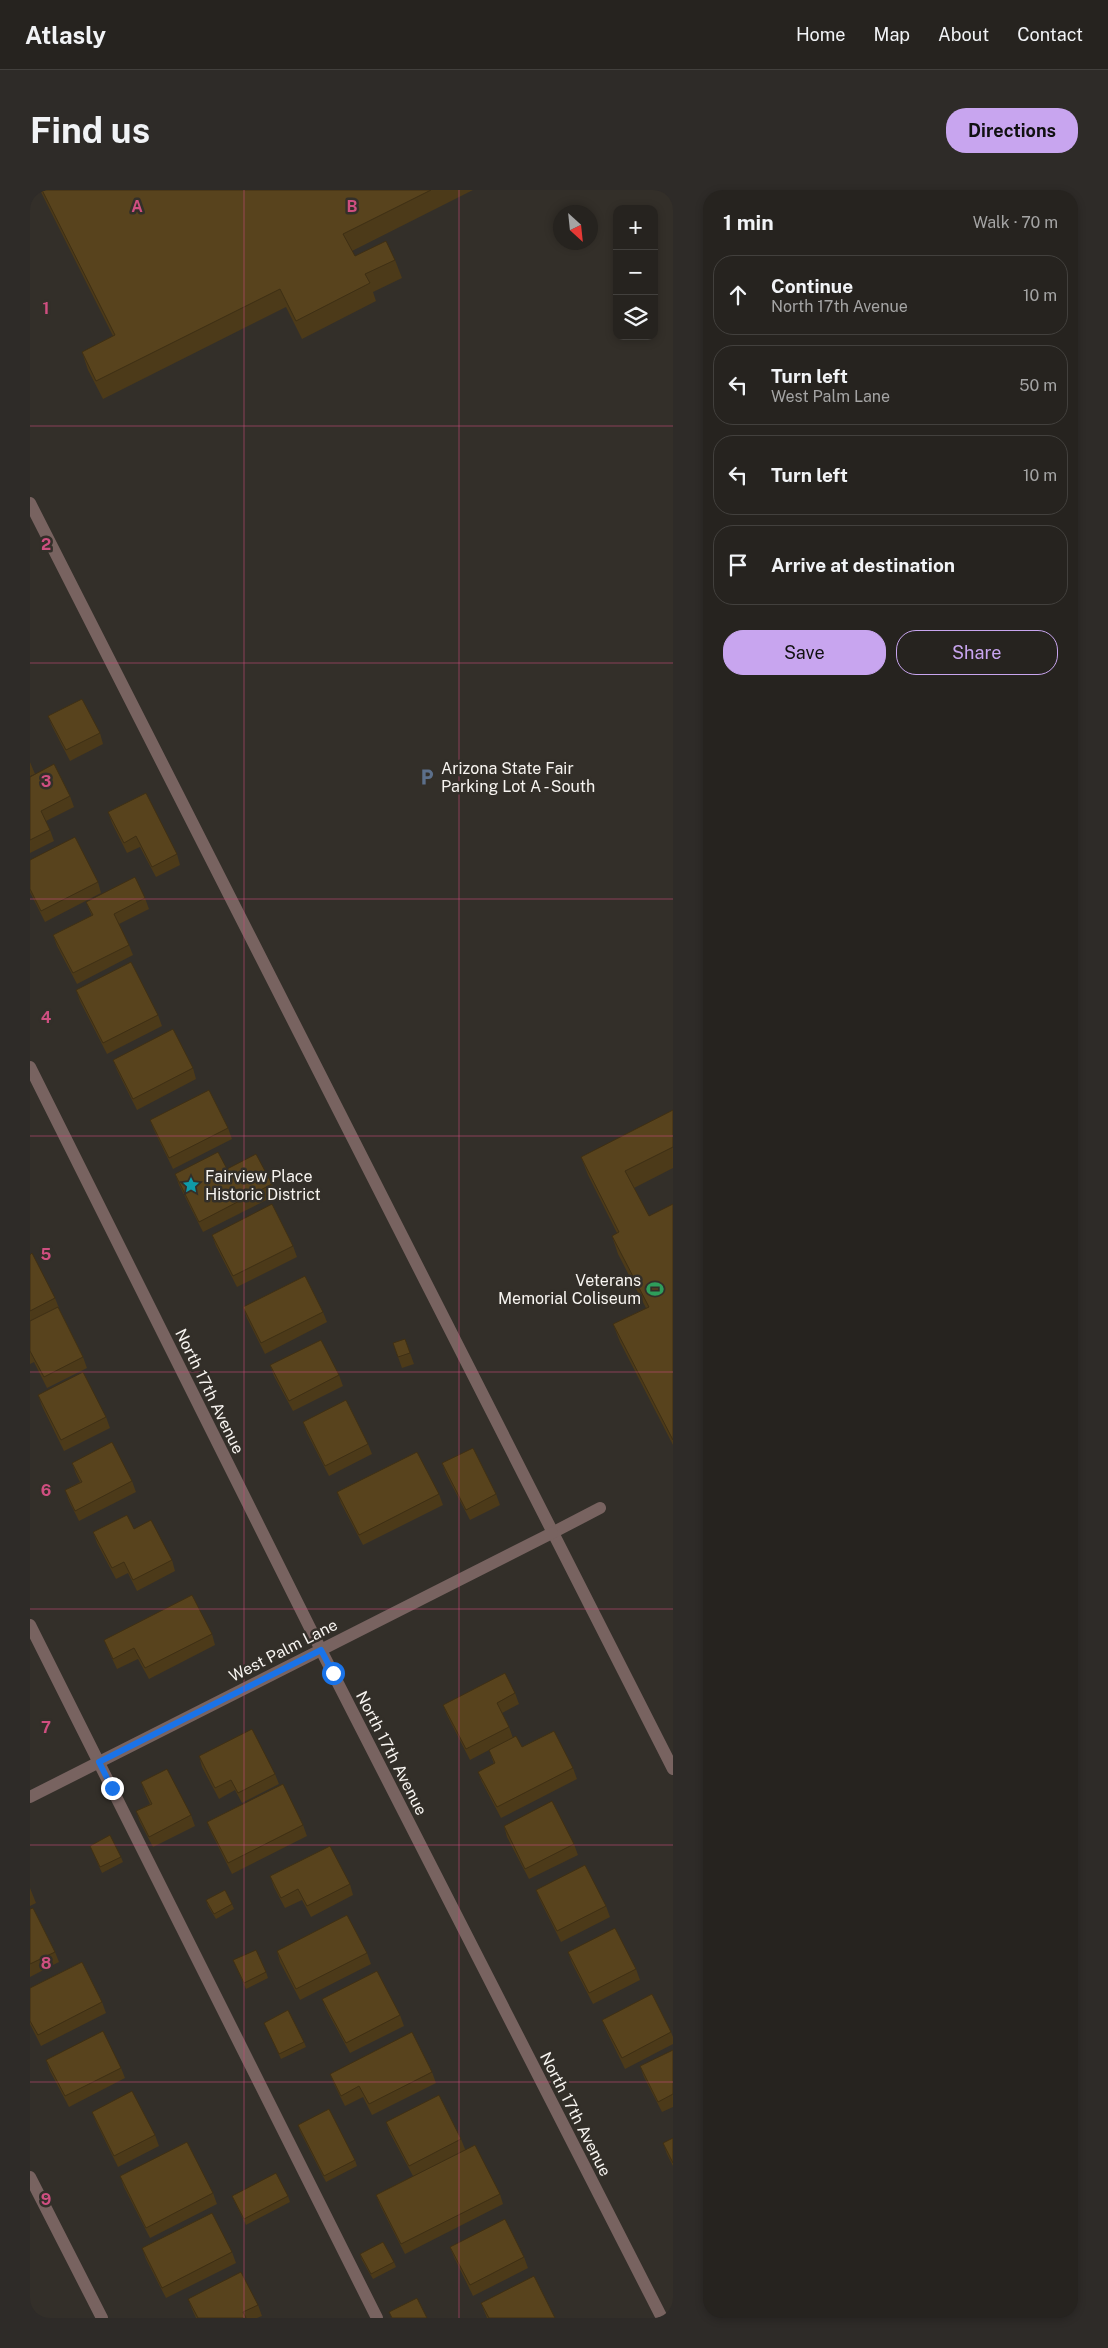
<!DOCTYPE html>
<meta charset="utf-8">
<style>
body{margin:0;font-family:"Public Sans",sans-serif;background:#2e2b28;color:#f1f3f6}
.controls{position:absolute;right:15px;top:15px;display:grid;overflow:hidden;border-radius:10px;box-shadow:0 2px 8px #0003}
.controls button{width:45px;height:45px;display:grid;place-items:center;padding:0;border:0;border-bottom:1px solid #42403d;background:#26231f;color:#f1f3f6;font:25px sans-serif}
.compass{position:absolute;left:523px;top:15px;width:45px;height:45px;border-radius:50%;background:#26231f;box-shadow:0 2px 8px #0003;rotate:153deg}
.stop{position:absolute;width:15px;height:15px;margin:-11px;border:4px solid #1a73e8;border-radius:50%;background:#fff}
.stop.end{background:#1a73e8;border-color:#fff;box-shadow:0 1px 5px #0008}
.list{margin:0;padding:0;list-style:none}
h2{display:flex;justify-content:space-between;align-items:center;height:65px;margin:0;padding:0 20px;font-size:21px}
h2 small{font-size:16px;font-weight:400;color:#a4a4a4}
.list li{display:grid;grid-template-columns:32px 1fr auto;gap:15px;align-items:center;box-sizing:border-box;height:80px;margin:0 10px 10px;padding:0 10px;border:1px solid #42403d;border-radius:20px}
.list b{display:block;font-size:19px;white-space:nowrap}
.list p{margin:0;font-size:16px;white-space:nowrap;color:#a4a4a4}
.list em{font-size:16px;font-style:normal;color:#a4a4a4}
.actions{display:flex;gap:10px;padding:15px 20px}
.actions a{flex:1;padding:11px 0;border:1px solid #c8a5ef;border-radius:20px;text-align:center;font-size:18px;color:#c8a5ef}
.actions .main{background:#c8a5ef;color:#111}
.icon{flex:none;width:28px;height:28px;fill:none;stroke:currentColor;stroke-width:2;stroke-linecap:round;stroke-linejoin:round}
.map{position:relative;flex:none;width:643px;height:2128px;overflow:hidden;border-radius:20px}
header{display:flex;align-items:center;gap:30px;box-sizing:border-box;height:70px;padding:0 25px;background:#26231f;border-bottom:1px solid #42403d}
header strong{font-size:24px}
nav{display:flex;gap:28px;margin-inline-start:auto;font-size:18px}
.intro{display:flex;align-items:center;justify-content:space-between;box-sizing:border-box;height:120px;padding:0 30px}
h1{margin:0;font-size:35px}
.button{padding:12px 22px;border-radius:20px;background:#c8a5ef;color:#111;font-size:18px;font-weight:700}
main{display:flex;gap:30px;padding:0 30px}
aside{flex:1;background:#26231f;border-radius:20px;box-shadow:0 2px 8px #0003}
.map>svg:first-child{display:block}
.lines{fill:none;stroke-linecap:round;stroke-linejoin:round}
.service{stroke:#786360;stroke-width:12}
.minor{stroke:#786360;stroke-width:12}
.wall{fill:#4c3a19}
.building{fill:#58431d;stroke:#3e2f14}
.route{stroke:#1a73e8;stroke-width:6}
.grid{fill:none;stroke:#cf4f80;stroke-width:1;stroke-opacity:0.55}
.labels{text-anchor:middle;stroke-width:5;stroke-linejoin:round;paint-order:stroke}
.poi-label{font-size:16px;fill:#f7f4f0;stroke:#332f29;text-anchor:start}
.street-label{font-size:16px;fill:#f7f4f0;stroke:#332f29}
.grid-label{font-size:16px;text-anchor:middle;font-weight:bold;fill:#cf4f80;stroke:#332f29;stroke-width:5;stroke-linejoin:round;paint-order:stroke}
</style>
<header>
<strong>Atlasly</strong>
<nav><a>Home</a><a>Map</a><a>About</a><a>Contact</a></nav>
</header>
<div class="intro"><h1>Find us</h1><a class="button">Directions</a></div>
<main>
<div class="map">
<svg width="643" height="2128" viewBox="0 0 643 2128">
<rect width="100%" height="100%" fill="#332f29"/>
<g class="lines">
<g class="service">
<path d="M 0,313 L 643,1579"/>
<path d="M 522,1343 L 570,1318"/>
<path d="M 0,1435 L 347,2128"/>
</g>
<g class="minor">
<path d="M 0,877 L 291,1460 L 632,2128"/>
<path d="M 0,1607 L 522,1343"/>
<path d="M 0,1987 L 72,2128"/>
</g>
</g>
<g class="wall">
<path d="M 10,0 L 443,0 L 322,61 L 325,66 L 365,70 L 372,88 L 343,102 L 346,111 L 272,149 L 256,117 L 73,209 L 58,180 L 52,162 L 83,146 Z"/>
<path d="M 18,526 L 70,543 L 73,554 L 40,571 L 22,536 Z"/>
<path d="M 0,572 L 5,584 L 0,586 Z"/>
<path d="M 0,587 L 40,606 L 44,617 L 16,631 L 20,640 L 24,651 L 0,663 Z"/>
<path d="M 78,622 L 147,664 L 150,675 L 126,687 L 110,657 L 97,663 L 82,633 Z"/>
<path d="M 0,670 L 68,692 L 71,703 L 15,732 L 0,702 Z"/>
<path d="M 115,708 L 119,719 L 89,734 L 99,755 L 103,765 L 47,794 L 27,756 L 23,745 L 62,726 L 56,712 Z"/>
<path d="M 46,800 L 128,825 L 132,836 L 77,864 L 50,811 Z"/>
<path d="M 83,870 L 163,878 L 166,889 L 107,920 L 87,880 Z"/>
<path d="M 643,920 L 643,978 L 604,998 L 619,1026 L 643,1014 L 643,1255 L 590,1152 L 583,1134 L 616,1118 L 588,1064 L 582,1046 L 587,1043 L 558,985 L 551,967 Z"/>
<path d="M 120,930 L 198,938 L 202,949 L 143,979 L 124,940 Z"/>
<path d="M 197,979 L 242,994 L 246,1005 L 173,1042 L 149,995 L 145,984 Z"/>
<path d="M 182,1045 L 263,1056 L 267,1067 L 207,1097 L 186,1056 Z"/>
<path d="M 0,1065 L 25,1108 L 29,1118 L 29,1119 L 53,1167 L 57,1178 L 17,1198 L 4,1172 L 0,1174 Z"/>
<path d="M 213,1117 L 293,1122 L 297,1132 L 235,1164 L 217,1128 Z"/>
<path d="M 375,1149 L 384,1174 L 372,1178 L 363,1153 Z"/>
<path d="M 240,1175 L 309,1185 L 313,1196 L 263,1221 L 244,1186 Z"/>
<path d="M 8,1205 L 76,1227 L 80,1238 L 34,1261 L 12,1216 Z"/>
<path d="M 273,1232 L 338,1254 L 342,1264 L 299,1286 L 277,1243 Z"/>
<path d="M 42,1273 L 102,1291 L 106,1302 L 49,1331 L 39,1311 L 35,1300 L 50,1292 L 46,1284 Z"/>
<path d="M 412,1273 L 466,1304 L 470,1315 L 440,1330 L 416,1284 Z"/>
<path d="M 307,1302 L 409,1304 L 413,1315 L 333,1355 L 311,1313 Z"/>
<path d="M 104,1339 L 142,1370 L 145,1381 L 107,1401 L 98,1383 L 86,1389 L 67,1353 L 63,1342 Z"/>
<path d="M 182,1444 L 185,1455 L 119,1489 L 108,1469 L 87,1479 L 78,1460 L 74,1450 Z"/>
<path d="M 485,1503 L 489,1514 L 472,1523 L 479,1537 L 483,1548 L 492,1557 L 543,1578 L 547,1589 L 471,1628 L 452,1592 L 448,1582 L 464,1574 L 459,1560 L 440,1570 L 417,1525 L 413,1515 Z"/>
<path d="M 169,1566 L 245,1584 L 249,1594 L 212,1613 L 205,1600 L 189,1609 L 172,1577 Z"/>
<path d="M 111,1592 L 161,1625 L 165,1636 L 123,1657 L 110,1632 L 106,1621 L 120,1614 L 115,1603 Z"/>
<path d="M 177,1632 L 273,1635 L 277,1646 L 202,1684 L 181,1642 Z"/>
<path d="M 474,1636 L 544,1654 L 548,1665 L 499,1689 L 477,1647 Z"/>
<path d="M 60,1656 L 91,1667 L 93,1672 L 72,1683 Z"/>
<path d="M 240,1686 L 320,1694 L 323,1705 L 281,1727 L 272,1710 L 255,1718 L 244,1697 Z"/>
<path d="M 0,1698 L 6,1713 L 0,1716 Z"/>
<path d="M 506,1700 L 576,1716 L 580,1727 L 531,1752 L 510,1710 Z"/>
<path d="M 176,1710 L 202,1714 L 204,1719 L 186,1729 L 178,1716 Z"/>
<path d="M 0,1719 L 25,1762 L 29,1772 L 0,1787 Z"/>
<path d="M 247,1761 L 337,1763 L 341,1774 L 270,1810 L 250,1772 Z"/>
<path d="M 538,1762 L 606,1779 L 610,1790 L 563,1814 L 542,1773 Z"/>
<path d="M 203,1770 L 236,1782 L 238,1788 L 216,1799 Z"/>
<path d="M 0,1798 L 72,1812 L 76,1823 L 11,1856 L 0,1834 Z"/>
<path d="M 292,1809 L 370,1825 L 374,1836 L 320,1863 L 296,1819 Z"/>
<path d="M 572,1830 L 641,1842 L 643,1847 L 643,1854 L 595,1879 L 576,1840 Z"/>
<path d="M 234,1833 L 274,1852 L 276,1857 L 251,1869 Z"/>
<path d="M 643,1860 L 643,1917 L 632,1922 L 614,1887 L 610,1876 Z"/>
<path d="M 16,1870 L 91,1878 L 95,1888 L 39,1917 L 20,1881 Z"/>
<path d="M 402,1882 L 406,1893 L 342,1925 L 333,1907 L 315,1916 L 304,1894 L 300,1884 Z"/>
<path d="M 62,1922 L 125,1945 L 129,1956 L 88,1977 L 66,1932 Z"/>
<path d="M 356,1932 L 431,1949 L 435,1959 L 470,2004 L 473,2014 L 375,2064 L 350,2015 L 346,2005 L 383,1986 L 360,1943 Z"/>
<path d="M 268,1935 L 325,1970 L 327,1976 L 296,1992 L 270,1941 Z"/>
<path d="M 643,1948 L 643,1976 L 637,1964 L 633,1953 Z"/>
<path d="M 90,1986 L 183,2003 L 187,2014 L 120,2048 L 94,1997 Z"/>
<path d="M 202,2006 L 258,2006 L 260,2012 L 216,2035 Z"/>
<path d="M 420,2057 L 494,2067 L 498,2078 L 443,2106 L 424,2067 Z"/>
<path d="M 112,2058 L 202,2062 L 206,2073 L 136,2108 L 116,2069 Z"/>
<path d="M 330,2064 L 364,2072 L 366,2077 L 343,2089 L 332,2070 Z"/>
<path d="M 158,2109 L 228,2115 L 232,2126 L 227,2128 L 166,2128 L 162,2119 Z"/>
<path d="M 451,2113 L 525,2128 L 457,2128 Z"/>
</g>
<g class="building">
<path d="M 12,0 L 401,0 L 313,44 L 325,66 L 356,51 L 365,70 L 335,84 L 340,93 L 266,131 L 250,99 L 66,191 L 52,162 L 85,145 Z"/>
<path d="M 52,509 L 70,543 L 36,560 L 18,526 Z"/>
<path d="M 24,574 L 40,606 L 11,621 L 20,640 L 0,650 L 0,587 Z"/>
<path d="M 116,603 L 147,664 L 122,677 L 106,646 L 94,653 L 78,622 Z"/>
<path d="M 45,647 L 68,692 L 11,721 L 0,699 L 0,670 Z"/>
<path d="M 105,687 L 115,708 L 84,724 L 99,755 L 43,783 L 23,745 L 63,725 L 56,712 Z"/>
<path d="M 101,772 L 128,825 L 73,853 L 46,800 Z"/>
<path d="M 143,839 L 163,878 L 103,909 L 83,870 Z"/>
<path d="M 179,900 L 198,938 L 139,968 L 120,930 Z"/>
<path d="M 643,920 L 643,957 L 595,981 L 619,1026 L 643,1014 L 643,1250 L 583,1134 L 619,1117 L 582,1046 L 589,1042 L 551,967 Z"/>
<path d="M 188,962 L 197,979 L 226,964 L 242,994 L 169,1032 L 145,984 Z"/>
<path d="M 242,1014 L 263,1056 L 203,1086 L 182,1045 Z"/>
<path d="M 2,1063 L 25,1108 L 0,1121 L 0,1065 Z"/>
<path d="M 275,1086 L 293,1122 L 231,1153 L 213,1117 Z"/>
<path d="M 28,1117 L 53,1167 L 14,1187 L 0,1161 L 0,1131 Z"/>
<path d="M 375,1149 L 380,1163 L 368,1167 L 363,1153 Z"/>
<path d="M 291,1150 L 309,1185 L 259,1211 L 240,1175 Z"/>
<path d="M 53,1182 L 76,1227 L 31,1250 L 8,1205 Z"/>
<path d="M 316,1210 L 338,1254 L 295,1276 L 273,1232 Z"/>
<path d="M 82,1252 L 102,1291 L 45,1321 L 35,1300 L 52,1292 L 42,1273 Z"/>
<path d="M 443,1258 L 466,1304 L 436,1320 L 412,1273 Z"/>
<path d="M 387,1262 L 409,1304 L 329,1345 L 307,1302 Z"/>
<path d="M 97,1325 L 104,1339 L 121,1330 L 142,1370 L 103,1390 L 94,1372 L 82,1378 L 63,1342 Z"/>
<path d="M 162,1405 L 182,1444 L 115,1478 L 104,1458 L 83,1469 L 74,1450 Z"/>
<path d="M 475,1483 L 485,1503 L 467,1513 L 479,1537 L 436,1559 L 413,1515 Z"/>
<path d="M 222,1539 L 245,1584 L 208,1603 L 201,1590 L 185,1598 L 169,1566 Z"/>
<path d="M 524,1541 L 543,1578 L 467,1617 L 448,1582 L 465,1573 L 459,1560 L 486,1546 L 492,1557 Z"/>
<path d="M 137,1579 L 161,1625 L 119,1647 L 106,1621 L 122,1614 L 111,1592 Z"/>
<path d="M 253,1594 L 273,1635 L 198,1673 L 177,1632 Z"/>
<path d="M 522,1611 L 544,1654 L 495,1679 L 474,1636 Z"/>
<path d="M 80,1645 L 91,1667 L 70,1677 L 60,1656 Z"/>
<path d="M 300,1656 L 320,1694 L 277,1716 L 268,1699 L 251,1708 L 240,1686 Z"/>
<path d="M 555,1675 L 576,1716 L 527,1741 L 506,1700 Z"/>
<path d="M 195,1700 L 202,1714 L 184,1724 L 176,1710 Z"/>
<path d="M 3,1718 L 25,1762 L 0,1774 L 0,1719 Z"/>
<path d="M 317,1725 L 337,1763 L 266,1799 L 247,1761 Z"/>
<path d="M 585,1738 L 606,1779 L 559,1803 L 538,1762 Z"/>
<path d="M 226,1760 L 236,1782 L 214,1793 L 203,1770 Z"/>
<path d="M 52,1772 L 72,1812 L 8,1845 L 0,1831 L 0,1798 Z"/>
<path d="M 347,1781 L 370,1825 L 316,1853 L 292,1809 Z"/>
<path d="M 622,1804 L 641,1842 L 592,1868 L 572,1830 Z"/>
<path d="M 258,1820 L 274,1852 L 249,1864 L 234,1833 Z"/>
<path d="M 73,1841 L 91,1878 L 35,1906 L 16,1870 Z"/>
<path d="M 382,1842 L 402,1882 L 339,1914 L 329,1896 L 311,1906 L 300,1884 Z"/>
<path d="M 643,1860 L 643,1904 L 628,1912 L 610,1876 Z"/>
<path d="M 102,1901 L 125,1945 L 84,1966 L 62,1922 Z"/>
<path d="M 409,1905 L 431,1949 L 379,1976 L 356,1932 Z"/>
<path d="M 299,1919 L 325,1970 L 294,1986 L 268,1935 Z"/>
<path d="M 643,1948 L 643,1973 L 633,1953 Z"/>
<path d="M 157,1952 L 183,2003 L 116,2038 L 90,1986 Z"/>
<path d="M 445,1955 L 470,2004 L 371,2054 L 346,2005 Z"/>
<path d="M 246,1983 L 258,2006 L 214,2029 L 202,2006 Z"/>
<path d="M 182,2023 L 202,2062 L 132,2098 L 112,2058 Z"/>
<path d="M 475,2029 L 494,2067 L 440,2095 L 420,2057 Z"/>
<path d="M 353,2052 L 364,2072 L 341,2084 L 330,2064 Z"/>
<path d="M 211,2082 L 228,2115 L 213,2122 L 216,2128 L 168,2128 L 158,2109 Z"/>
<path d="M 504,2086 L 525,2128 L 459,2128 L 451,2113 Z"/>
<path d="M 387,2108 L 397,2128 L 362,2128 L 359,2122 Z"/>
</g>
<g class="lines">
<path class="route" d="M 82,1598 L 69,1572 L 291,1460 L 303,1483"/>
</g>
<path class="grid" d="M 214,0 L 214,2128M 429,0 L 429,2128M 0,236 L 643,236M 0,473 L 643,473M 0,709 L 643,709M 0,946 L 643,946M 0,1182 L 643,1182M 0,1419 L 643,1419M 0,1655 L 643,1655M 0,1892 L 643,1892"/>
<defs>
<g id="parking-bare" transform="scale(1.35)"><path d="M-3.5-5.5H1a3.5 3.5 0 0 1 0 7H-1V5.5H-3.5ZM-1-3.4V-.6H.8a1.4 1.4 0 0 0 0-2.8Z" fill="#5c6f8a" stroke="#332f29" stroke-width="2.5" paint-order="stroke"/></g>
<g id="sight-bare" transform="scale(1.35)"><path d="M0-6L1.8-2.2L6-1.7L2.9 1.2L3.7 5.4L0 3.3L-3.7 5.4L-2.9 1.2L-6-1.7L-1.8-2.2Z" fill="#0f9aa8" stroke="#332f29" stroke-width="2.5" paint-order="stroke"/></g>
<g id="stadium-bare" transform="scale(1.35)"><path d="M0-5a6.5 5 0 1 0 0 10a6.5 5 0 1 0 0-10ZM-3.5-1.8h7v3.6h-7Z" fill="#2e9e5b" stroke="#332f29" stroke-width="2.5" paint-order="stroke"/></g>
</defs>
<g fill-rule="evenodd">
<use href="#parking-bare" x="397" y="587"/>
<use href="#sight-bare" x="161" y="995"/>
<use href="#stadium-bare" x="625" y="1099"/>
</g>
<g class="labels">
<g class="poi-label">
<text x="411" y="584">Arizona State Fair<tspan x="411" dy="18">Parking Lot A - South</tspan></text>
<text x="175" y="992">Fairview Place<tspan x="175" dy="18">Historic District</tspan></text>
<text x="611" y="1096" text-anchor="end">Veterans<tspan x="611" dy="18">Memorial Coliseum</tspan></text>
</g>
<g class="street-label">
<text transform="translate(180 1201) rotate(64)" y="6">North 17th Avenue</text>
<text transform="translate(253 1460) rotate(-27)" y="6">West Palm Lane</text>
<text transform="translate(362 1563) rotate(63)" y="6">North 17th Avenue</text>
<text transform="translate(546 1924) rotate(63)" y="6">North 17th Avenue</text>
</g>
</g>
<g class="grid-label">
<text x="107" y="22">A</text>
<text x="322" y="22">B</text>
<text x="16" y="124">1</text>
<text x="16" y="360">2</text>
<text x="16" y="597">3</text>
<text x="16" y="833">4</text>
<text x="16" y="1070">5</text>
<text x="16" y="1306">6</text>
<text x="16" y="1543">7</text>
<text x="16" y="1779">8</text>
<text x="16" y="2015">9</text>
</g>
</svg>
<div class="controls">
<button>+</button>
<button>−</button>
<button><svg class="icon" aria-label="layers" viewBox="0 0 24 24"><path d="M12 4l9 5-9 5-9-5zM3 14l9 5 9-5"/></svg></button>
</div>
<svg class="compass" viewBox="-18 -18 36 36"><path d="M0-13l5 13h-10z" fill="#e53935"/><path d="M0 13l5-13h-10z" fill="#a4a4a4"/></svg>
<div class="stop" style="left:303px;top:1483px"></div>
<div class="stop end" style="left:82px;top:1598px"></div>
</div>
<aside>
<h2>1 min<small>Walk · 70 m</small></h2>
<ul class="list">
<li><svg class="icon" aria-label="ahead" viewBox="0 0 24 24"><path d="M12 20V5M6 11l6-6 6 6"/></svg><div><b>Continue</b><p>North 17th Avenue</p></div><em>10 m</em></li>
<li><svg class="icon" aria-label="left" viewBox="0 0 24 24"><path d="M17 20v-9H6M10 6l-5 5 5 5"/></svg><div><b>Turn left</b><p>West Palm Lane</p></div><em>50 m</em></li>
<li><svg class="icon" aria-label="left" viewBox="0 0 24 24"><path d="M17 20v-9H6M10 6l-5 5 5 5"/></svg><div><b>Turn left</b></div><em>10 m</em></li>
<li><svg class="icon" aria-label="arrive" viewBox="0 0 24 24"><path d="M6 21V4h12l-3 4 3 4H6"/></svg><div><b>Arrive at destination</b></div></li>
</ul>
<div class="actions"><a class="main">Save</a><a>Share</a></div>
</aside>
</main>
